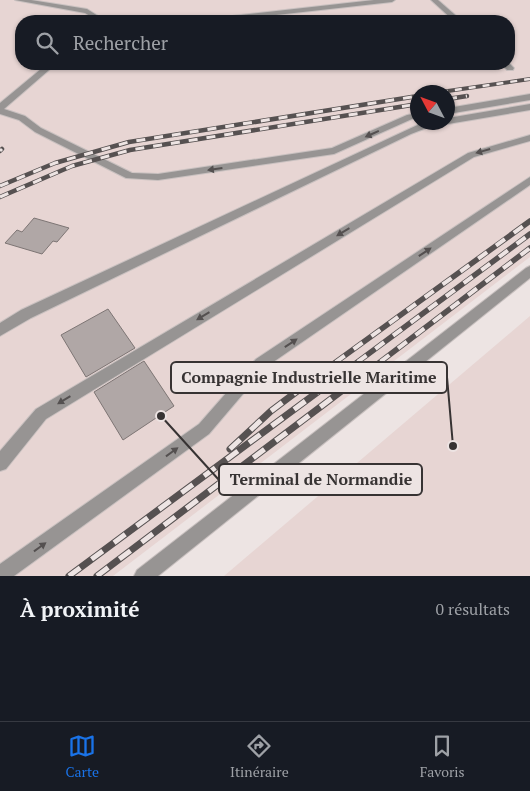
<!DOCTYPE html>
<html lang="fr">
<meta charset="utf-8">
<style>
body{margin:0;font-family:"PT Serif",serif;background:#20242c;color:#f1f3f6}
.compass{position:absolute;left:410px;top:85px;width:45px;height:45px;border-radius:50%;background:#171b24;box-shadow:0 1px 4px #0004;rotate:311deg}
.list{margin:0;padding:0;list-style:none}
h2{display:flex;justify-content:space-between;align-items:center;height:65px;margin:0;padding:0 20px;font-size:21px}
h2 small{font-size:16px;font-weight:400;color:#9ea1a6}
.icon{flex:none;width:28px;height:28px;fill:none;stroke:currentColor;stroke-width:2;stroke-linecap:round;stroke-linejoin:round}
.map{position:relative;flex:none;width:530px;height:576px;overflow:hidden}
.search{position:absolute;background:#171b24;box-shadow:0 1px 4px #0004;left:15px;right:15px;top:15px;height:55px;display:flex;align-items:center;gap:12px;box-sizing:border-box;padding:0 18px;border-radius:20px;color:#9ea1a6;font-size:19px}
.sheet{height:145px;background:#171b24}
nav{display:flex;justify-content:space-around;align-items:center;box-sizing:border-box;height:70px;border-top:1px solid #363941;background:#171b24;font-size:14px;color:#9ea1a6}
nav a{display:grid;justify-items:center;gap:2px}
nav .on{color:#1a73e8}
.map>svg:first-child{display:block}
.built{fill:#e7d5d3;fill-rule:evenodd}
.building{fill:#b0a7a6;stroke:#7d7574}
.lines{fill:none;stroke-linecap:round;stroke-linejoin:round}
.minor-casing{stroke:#c9c1c0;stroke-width:2}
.minor{fill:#979493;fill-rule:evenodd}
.rail-far3-casing{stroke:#565151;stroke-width:4}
.rail-far2-casing{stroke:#565151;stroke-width:4.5}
.rail-far1-casing{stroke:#565151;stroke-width:5.5}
.rail-casing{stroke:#565151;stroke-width:7}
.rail-far3{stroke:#ede4e3;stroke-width:2.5;stroke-dasharray:7;stroke-linecap:butt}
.rail-far2{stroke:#ede4e3;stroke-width:3;stroke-dasharray:9;stroke-linecap:butt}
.rail-far1{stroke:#ede4e3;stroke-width:4;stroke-dasharray:11;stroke-linecap:butt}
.rail{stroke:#ede4e3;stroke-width:5;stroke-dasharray:14;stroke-linecap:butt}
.oneway{fill:#545050}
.leader{fill:none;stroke:#373333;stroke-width:2}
.callout-dot{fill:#373333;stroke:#ede4e3;stroke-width:2}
.callout{fill:#ede4e3;stroke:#373333;stroke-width:2}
.callout-label{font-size:16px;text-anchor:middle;font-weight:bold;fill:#373333}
</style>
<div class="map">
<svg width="530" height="576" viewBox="0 0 530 576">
<rect width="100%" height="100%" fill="#ede4e3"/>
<g class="built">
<path d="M 0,0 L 530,0 L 530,257 L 113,576 L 0,576 ZM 21,21 L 509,21 L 509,64 L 21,64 ZM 418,92 L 448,92 L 448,122 L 418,122 Z"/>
<path d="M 530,316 L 530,576 L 224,576 Z"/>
</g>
<g class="building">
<path d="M 34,218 L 69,228 L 57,242 L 53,241 L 42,254 L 5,243 L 17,230 L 22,232 Z"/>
<path d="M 108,309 L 135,348 L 86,377 L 61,335 Z"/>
<path d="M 144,361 L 174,406 L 123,440 L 94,392 Z"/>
</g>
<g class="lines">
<g class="minor-casing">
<g id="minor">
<path d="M 15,0 L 31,0 L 87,9 L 106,21 L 98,21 L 85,13 Z"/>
<path d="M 374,0 L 395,0 L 392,2 L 223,21 L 202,21 L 206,19 Z"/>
<path d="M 431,0 L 438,0 L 462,21 L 454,21 Z"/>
<path d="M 509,63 L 514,68 L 513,70 L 507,70 L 501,64 Z"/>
<path d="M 47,64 L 56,64 L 4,109 L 25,116 L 41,128 L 132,173 L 158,174 L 332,148 L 407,115 L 418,113 L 418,119 L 412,119 L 334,154 L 158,180 L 126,178 L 35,132 L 19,120 L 0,114 L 0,103 Z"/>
<path d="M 530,94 L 530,100 L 448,114 L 448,108 Z"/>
<path d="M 530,104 L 530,110 L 448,124 L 444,122 L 448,122 L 448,118 Z"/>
<path d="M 424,122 L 442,122 L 411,134 L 31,318 L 0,336 L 0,323 L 21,310 Z"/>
<path d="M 530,135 L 530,141 L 474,157 L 46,419 L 6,469 L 0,471 L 0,451 L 36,409 L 468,153 Z"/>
<path d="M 530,177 L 530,185 L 266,367 L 209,434 L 14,576 L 0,576 L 0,564 L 199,424 L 256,359 Z"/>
<path d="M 530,266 L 530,278 L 158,576 L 134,576 L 137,570 L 526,268 Z"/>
</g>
</g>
<use href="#minor" class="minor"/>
<g class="rail-far3-casing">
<path id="rail-far3" d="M 441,92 L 530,79"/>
</g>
<g class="rail-far2-casing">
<g id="rail-far2">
<path d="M 448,99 L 467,96"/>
<path d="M 0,151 L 2,149"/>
<path d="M 0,186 L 55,163 L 129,142 L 418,96"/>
<path d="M 0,197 L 72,166 L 130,150 L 418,104"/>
</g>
</g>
<g class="rail-far1-casing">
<g id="rail-far1">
<path d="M 318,375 L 530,221"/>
<path d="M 340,375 L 530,234"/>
<path d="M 363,375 L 530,248"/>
</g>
</g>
<g class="rail-casing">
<g id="rail">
<path d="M 230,449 L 271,411 L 320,374"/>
<path d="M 69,576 L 342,374"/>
<path d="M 97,576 L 364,374"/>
</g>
</g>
<use href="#rail-far3" class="rail-far3"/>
<use href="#rail-far2" class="rail-far2"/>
<use href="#rail-far1" class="rail-far1"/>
<use href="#rail" class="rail"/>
</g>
<defs><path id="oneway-solid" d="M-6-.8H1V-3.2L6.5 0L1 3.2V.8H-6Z" transform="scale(1.25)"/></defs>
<g class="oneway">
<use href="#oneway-solid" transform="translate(372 134) rotate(156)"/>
<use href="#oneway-solid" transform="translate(483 151) rotate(164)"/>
<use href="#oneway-solid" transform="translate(215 169) rotate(172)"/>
<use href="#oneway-solid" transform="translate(343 232) rotate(149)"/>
<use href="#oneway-solid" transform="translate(425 252) rotate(-34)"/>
<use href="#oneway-solid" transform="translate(203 316) rotate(149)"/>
<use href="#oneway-solid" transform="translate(291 343) rotate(-34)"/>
<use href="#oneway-solid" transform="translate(64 400) rotate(149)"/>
<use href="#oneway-solid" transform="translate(172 452) rotate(-36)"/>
<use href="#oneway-solid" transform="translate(40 547) rotate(-36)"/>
</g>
<path class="leader" d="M453 446L447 377M161 416L219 480"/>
<g class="callout-dot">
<circle cx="453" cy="446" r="5"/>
<circle cx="161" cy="416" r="5"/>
</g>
<g class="callout">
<rect x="171" y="362" width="276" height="31" rx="5"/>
<rect x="219" y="464" width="203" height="31" rx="5"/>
</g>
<g class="callout-label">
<text x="309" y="383">Compagnie Industrielle Maritime</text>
<text x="321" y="485">Terminal de Normandie</text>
</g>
</svg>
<svg class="compass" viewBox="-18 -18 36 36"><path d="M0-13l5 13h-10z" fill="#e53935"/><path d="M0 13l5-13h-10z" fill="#9ea1a6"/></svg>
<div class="search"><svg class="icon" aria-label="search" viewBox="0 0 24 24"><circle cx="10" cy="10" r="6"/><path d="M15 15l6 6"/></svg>Rechercher</div>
</div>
<section class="sheet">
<h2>À proximité<small>0 résultats</small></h2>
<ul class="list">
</ul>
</section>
<nav>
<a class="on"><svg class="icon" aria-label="map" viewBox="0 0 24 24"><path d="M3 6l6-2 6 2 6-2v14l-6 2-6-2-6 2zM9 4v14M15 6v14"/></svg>Carte</a>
<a><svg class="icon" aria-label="directions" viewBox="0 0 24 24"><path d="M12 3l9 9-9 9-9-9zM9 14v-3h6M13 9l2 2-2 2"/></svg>Itinéraire</a>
<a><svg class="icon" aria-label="saved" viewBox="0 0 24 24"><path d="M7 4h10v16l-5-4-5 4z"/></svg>Favoris</a>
</nav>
